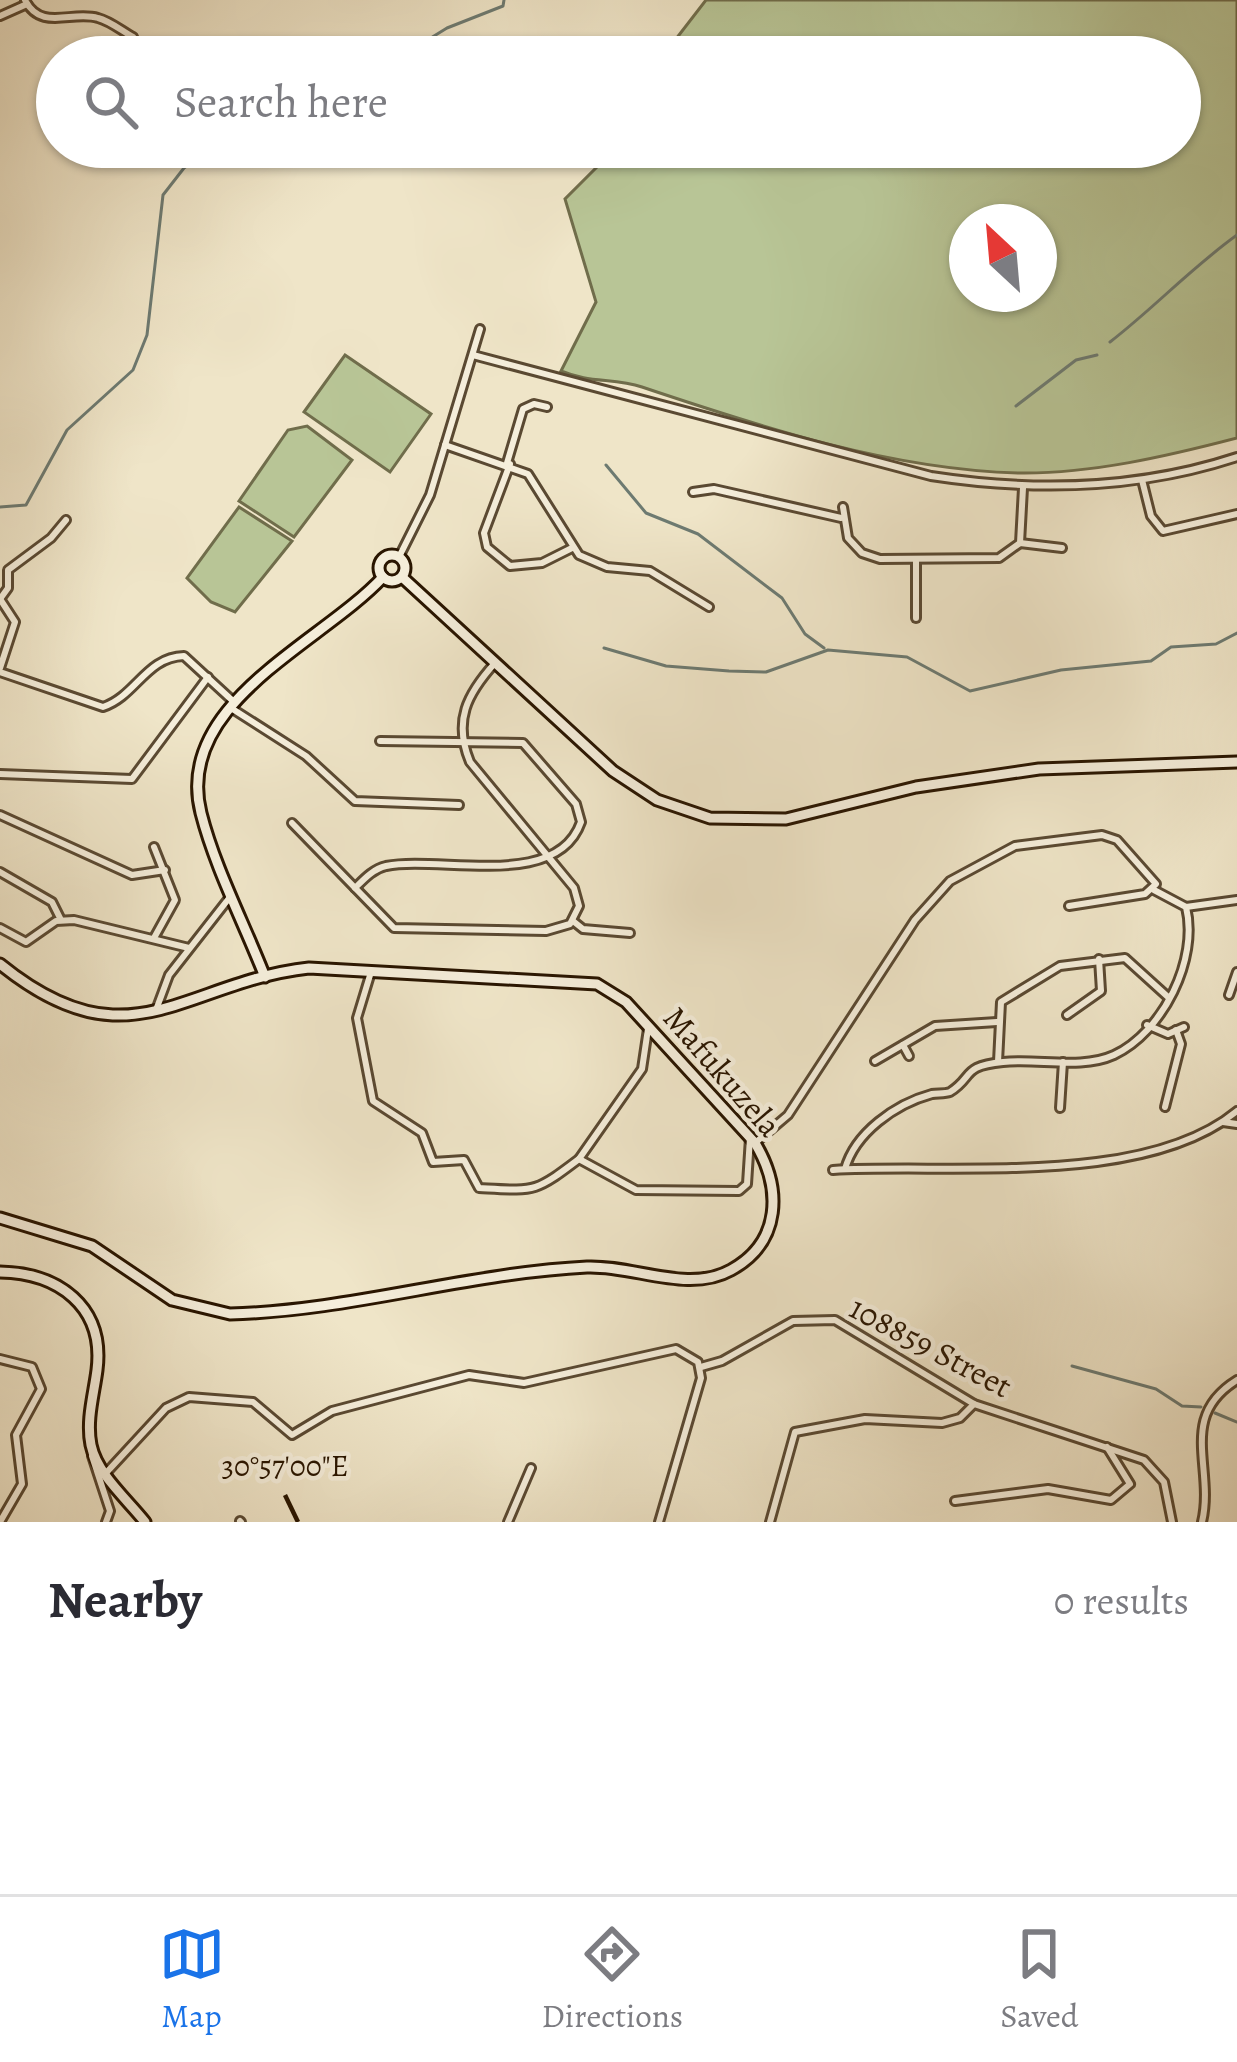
<!DOCTYPE html>
<meta charset="utf-8">
<style>
body{margin:0;font-family:Alegreya,serif;background:#f7f7f7;color:#2b2b33}
.compass{position:absolute;left:949px;top:204px;width:108px;height:108px;border-radius:50%;background:#fff;box-shadow:0 3px 9px #0004;rotate:334deg}
.list{margin:0;padding:0;list-style:none}
h2{display:flex;justify-content:space-between;align-items:center;height:156px;margin:0;padding:0 48px;font-size:51px}
h2 small{font-size:39px;font-weight:400;color:#7c7c81}
.icon{flex:none;width:66px;height:66px;fill:none;stroke:currentColor;stroke-width:2;stroke-linecap:round;stroke-linejoin:round}
.map{position:relative;flex:none;width:1237px;height:1522px;overflow:hidden}
.search{position:absolute;background:#fff;box-shadow:0 3px 9px #0004;left:36px;right:36px;top:36px;height:132px;display:flex;align-items:center;gap:30px;box-sizing:border-box;padding:0 42px;border-radius:66px;color:#7c7c81;font-size:45px}
.sheet{height:372px;background:#fff}
nav{display:flex;justify-content:space-around;align-items:center;box-sizing:border-box;height:168px;border-top:3px solid #e1e1e2;background:#fff;font-size:33px;color:#7c7c81}
nav a{display:grid;justify-items:center;gap:6px}
nav .on{color:#1a73e8}
.map>svg:first-child{display:block}
.green{fill:#b8c596;stroke:#706d4b;stroke-width:3;fill-rule:evenodd}
.lines{fill:none;stroke-linecap:round;stroke-linejoin:round}
.stream{stroke:#6d7a71;stroke-width:3}
.street-casing{stroke:#5a4932;stroke-width:12}
.secondary-casing{stroke:#291500;stroke-width:15}
.street{stroke:#f5eedb;stroke-width:6}
.secondary{stroke:#f5eedb;stroke-width:9}
.ticks{fill:none;stroke:#291500;stroke-width:4.5}
.labels{text-anchor:middle;stroke-width:9;stroke-linejoin:round;paint-order:stroke}
.street-label{font-size:33px;fill:#291500;stroke:#f5eedb}
.ticks-label{font-size:30px;text-anchor:middle;fill:#291500;stroke:#f5eedb;stroke-width:9;stroke-linejoin:round;paint-order:stroke}
</style>
<div class="map">
<svg width="1237" height="1522" viewBox="0 0 1237 1522">
<rect width="100%" height="100%" fill="#efe5c8"/>
<filter id="stains"><feTurbulence type="fractalNoise" baseFrequency=".00167" numOctaves="4"/><feColorMatrix values="0 0 0 0 .2 0 0 0 0 .09 0 0 0 0 .02 0 0 0 .5 -.17"/></filter>
<radialGradient id="worn" r=".72"><stop offset=".6" stop-color="#630" stop-opacity="0"/><stop offset="1" stop-color="#630" stop-opacity=".3"/></radialGradient>
<g class="green">
<path d="M 706,0 L 1237,0 L 1237,438 C 1168,456 1091,474 1019,473 C 892,470 761,427 642,387 C 614,378 589,383 561,371 L 596,302 L 565,199 L 617,147 L 1180,147 L 1180,57 L 662,57 ZM 967,222 L 1039,222 L 1039,294 L 967,294 Z"/>
<path d="M 345,355 L 431,414 L 390,472 L 304,412 Z"/>
<path d="M 307,426 L 352,460 L 294,537 L 239,501 L 288,430 Z"/>
<path d="M 239,507 L 292,541 L 235,612 L 211,602 L 187,578 Z"/>
</g>
<g class="lines">
<g class="stream">
<path d="M 400,57 L 447,28 L 503,6 L 504,0"/>
<path d="M 1110,342 C 1154,308 1191,268 1237,235"/>
<path d="M 1016,406 L 1076,360 L 1097,355"/>
<path d="M 606,465 L 646,513 L 698,534 L 782,598 L 805,634 L 824,648"/>
<path d="M 0,507 L 26,505 L 67,430 L 133,370 L 147,335 L 163,195 L 184,168 L 203,154 L 278,147"/>
<path d="M 604,648 L 666,666 L 729,671 L 766,672 L 828,650 L 907,657 L 970,691 L 1061,670 L 1151,661 L 1171,647 L 1216,644 L 1237,633"/>
<path d="M 1072,1366 L 1156,1389 L 1182,1406 L 1201,1407"/>
<path d="M 1215,1413 L 1237,1422"/>
</g>
<g class="street-casing">
<g id="street">
<path d="M 25,0 C 41,32 72,10 98,18 C 110,21 122,31 133,37"/>
<path d="M 0,16 L 27,4"/>
<path d="M 473,355 L 931,476 C 1035,492 1137,490 1237,457"/>
<path d="M 445,445 L 528,474 L 579,555 L 607,567 L 650,571 L 709,607"/>
<path d="M 507,463 L 523,409 L 534,404 L 547,407"/>
<path d="M 510,464 L 484,533 L 487,547 L 510,566 L 542,563 L 572,548"/>
<path d="M 1142,480 L 1151,516 L 1163,531 L 1237,514"/>
<path d="M 693,492 L 714,489 L 841,518"/>
<path d="M 843,507 L 848,538 L 862,553 L 880,559 L 999,558 L 1020,543 L 1023,488"/>
<path d="M 1020,543 L 1062,548"/>
<path d="M 399,557 L 430,495 L 480,329"/>
<path d="M 0,599 L 8,588 L 8,570 L 51,538 L 66,520"/>
<path d="M 0,599 L 15,622 L 0,668"/>
<path d="M 916,618 L 916,559"/>
<path d="M 0,672 L 103,707 C 136,696 146,657 184,656 L 234,702"/>
<path d="M 231,708 L 306,756 L 355,801 L 459,805"/>
<path d="M 0,774 L 132,779 L 208,677"/>
<path d="M 0,815 L 132,875 L 165,870"/>
<path d="M 292,823 L 394,928 L 546,931 L 570,924 L 579,906 L 574,888 L 470,762 C 453,721 467,694 495,663"/>
<path d="M 0,872 L 52,902 L 61,920"/>
<path d="M 355,888 C 364,879 373,869 386,866 C 440,855 557,891 581,822 L 576,804 L 523,743 L 380,741"/>
<path d="M 1186,907 L 1237,900"/>
<path d="M 573,921 L 583,929 L 630,933"/>
<path d="M 0,928 L 26,942 L 56,921 L 74,920 L 189,948"/>
<path d="M 154,938 L 175,900 L 154,847"/>
<path d="M 371,972 L 357,1018 L 373,1101 L 422,1133 L 433,1162 L 464,1160 L 479,1188 C 536,1191 534,1193 579,1159"/>
<path d="M 1229,995 L 1237,972"/>
<path d="M 156,1010 L 169,975 L 230,897"/>
<path d="M 1067,1015 L 1101,991 L 1099,959"/>
<path d="M 1147,1025 L 1168,1034 L 1184,1027"/>
<path d="M 648,1029 L 642,1069 L 579,1159 L 636,1190 L 739,1191 L 747,1184 L 750,1138"/>
<path d="M 903,1045 L 909,1056"/>
<path d="M 875,1061 L 935,1026 L 997,1022"/>
<path d="M 998,1062 L 1001,1002 L 1060,966 L 1125,958 L 1168,997"/>
<path d="M 1165,1107 L 1181,1044 L 1176,1030"/>
<path d="M 1060,1108 L 1063,1062"/>
<path d="M 1223,1122 L 1237,1124"/>
<path d="M 755,1143 L 788,1115 L 915,920 L 950,881 L 1015,846 L 1102,835 L 1117,840 L 1156,884 L 1145,894 L 1069,906"/>
<path d="M 845,1169 C 855,1133 895,1104 932,1094 C 937,1093 945,1094 950,1092 C 974,1077 961,1066 1003,1062 C 1038,1058 1081,1070 1114,1055 C 1163,1032 1199,959 1186,907 L 1154,890"/>
<path d="M 833,1170 C 951,1163 1144,1188 1237,1111"/>
<path d="M 0,1359 L 32,1367 L 41,1389 L 16,1435 L 22,1484 L 0,1522"/>
<path d="M 701,1367 L 722,1361 L 793,1321 L 835,1320 L 974,1404 L 1144,1460 L 1164,1482 L 1172,1522"/>
<path d="M 92,1456 L 110,1511 L 106,1522"/>
<path d="M 106,1473 L 166,1408 L 189,1397 L 253,1402 L 292,1435 L 332,1411 L 469,1375 L 524,1383 L 676,1349 L 698,1362 L 701,1378 L 659,1522"/>
<path d="M 955,1501 L 1048,1489 L 1111,1500 L 1130,1484 L 1107,1447"/>
<path d="M 240,1521 L 241,1522"/>
<path d="M 508,1522 L 531,1468"/>
<path d="M 770,1522 L 795,1432 L 865,1419 L 942,1423 L 960,1418 L 974,1404"/>
<path d="M 1202,1522 C 1215,1468 1177,1417 1237,1380"/>
</g>
</g>
<g class="secondary-casing">
<g id="secondary">
<circle cx="392" cy="568" r="13"/>
<path d="M 402,577 L 613,771 L 657,800 L 710,818 L 786,819 L 916,787 L 1039,769 L 1237,762"/>
<path d="M 0,964 C 129,1069 183,982 309,968 L 597,984 L 626,1002 L 755,1143 C 782,1188 782,1242 731,1270 C 688,1294 634,1265 587,1267 C 467,1273 350,1311 230,1314 L 172,1300 L 92,1246 L 0,1218"/>
<path d="M 265,977 C 244,923 215,868 201,813 C 173,703 322,643 383,577"/>
<path d="M 0,1272 C 58,1273 105,1306 97,1370 C 94,1394 86,1420 91,1445 C 97,1474 127,1499 145,1522"/>
</g>
</g>
<use href="#street" class="street"/>
<use href="#secondary" class="secondary"/>
</g>
<path class="ticks" d="M 285,1495 L 298,1522"/>
<g class="labels">
<g class="street-label">
<text transform="translate(723 1071) rotate(49)" y="12">Mafukuzela</text>
<text transform="translate(931 1346) rotate(28)" y="12">108859 Street</text>
</g>
</g>
<g class="ticks-label">
<text x="285" y="1476">30°57'00"E</text>
</g>
<rect width="100%" height="100%" filter="url(#stains)"/>
<rect width="100%" height="100%" fill="url(#worn)"/>
</svg>
<svg class="compass" viewBox="-18 -18 36 36"><path d="M0-13l5 13h-10z" fill="#e53935"/><path d="M0 13l5-13h-10z" fill="#7c7c81"/></svg>
<div class="search"><svg class="icon" aria-label="search" viewBox="0 0 24 24"><circle cx="10" cy="10" r="6"/><path d="M15 15l6 6"/></svg>Search here</div>
</div>
<section class="sheet">
<h2>Nearby<small>0 results</small></h2>
<ul class="list">
</ul>
</section>
<nav>
<a class="on"><svg class="icon" aria-label="map" viewBox="0 0 24 24"><path d="M3 6l6-2 6 2 6-2v14l-6 2-6-2-6 2zM9 4v14M15 6v14"/></svg>Map</a>
<a><svg class="icon" aria-label="directions" viewBox="0 0 24 24"><path d="M12 3l9 9-9 9-9-9zM9 14v-3h6M13 9l2 2-2 2"/></svg>Directions</a>
<a><svg class="icon" aria-label="saved" viewBox="0 0 24 24"><path d="M7 4h10v16l-5-4-5 4z"/></svg>Saved</a>
</nav>
